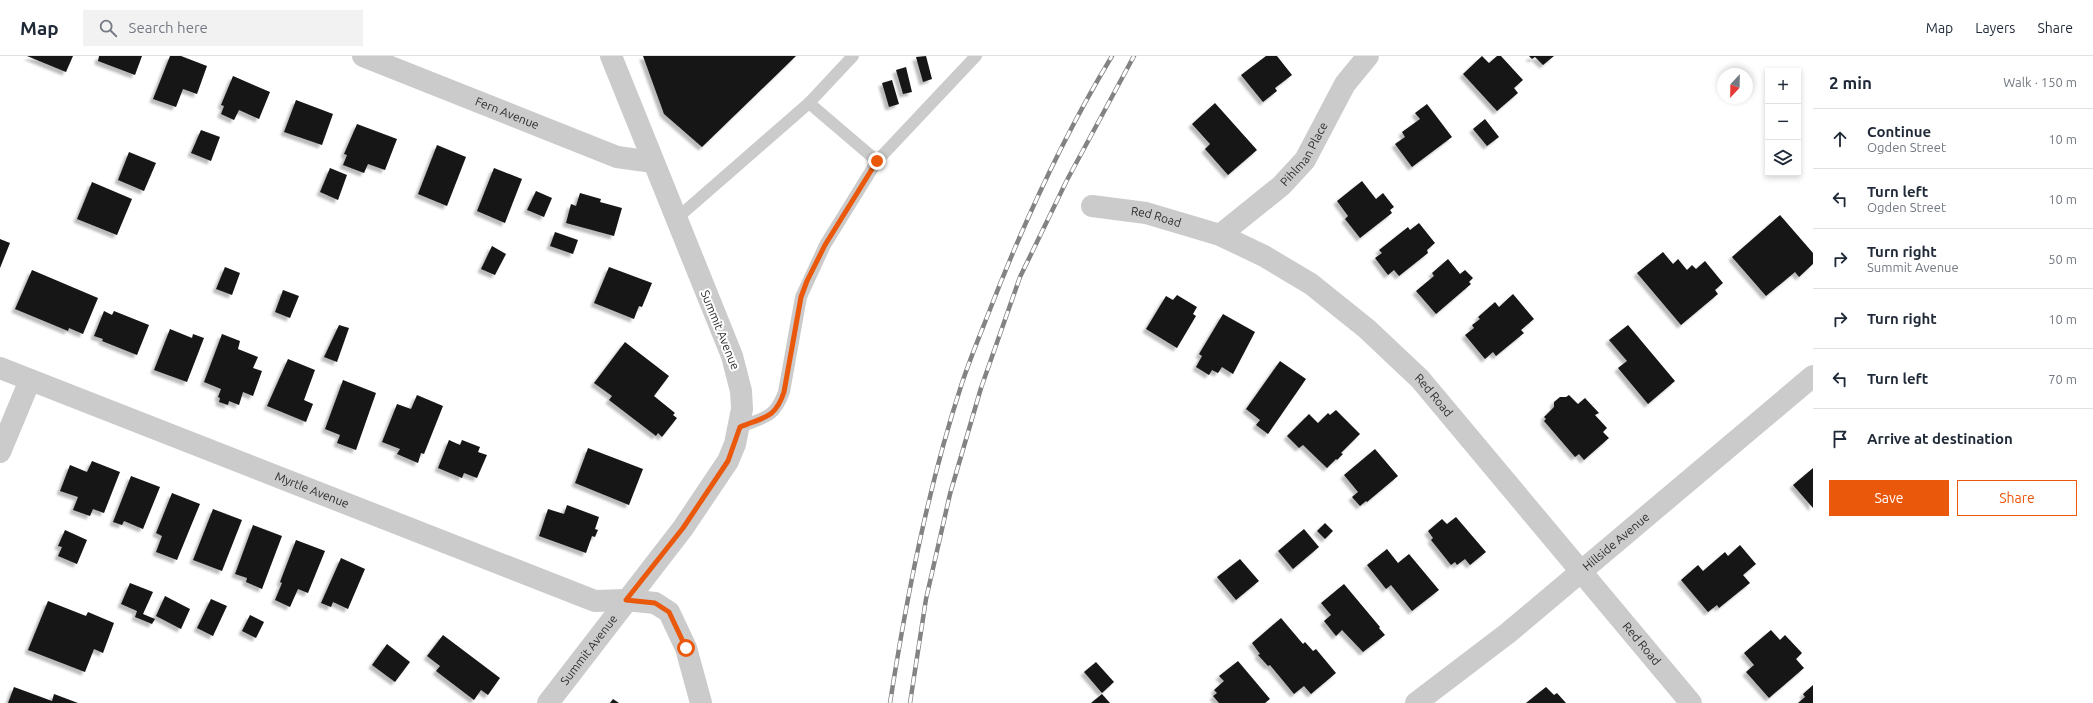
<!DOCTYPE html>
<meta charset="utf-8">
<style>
body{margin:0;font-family:Ubuntu,sans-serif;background:#f2f2f3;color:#1f2937}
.controls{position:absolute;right:12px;top:12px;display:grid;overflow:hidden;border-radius:0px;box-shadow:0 2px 6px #0003}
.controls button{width:36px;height:36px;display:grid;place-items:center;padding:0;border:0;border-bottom:1px solid #e0e1e3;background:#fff;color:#1f2937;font:20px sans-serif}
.compass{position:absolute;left:1717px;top:12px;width:36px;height:36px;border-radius:50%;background:#fff;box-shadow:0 2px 6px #0003;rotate:202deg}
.stop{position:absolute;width:12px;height:12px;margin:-9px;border:3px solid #ea580c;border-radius:50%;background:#fff}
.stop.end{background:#ea580c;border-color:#fff;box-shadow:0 1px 4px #0008}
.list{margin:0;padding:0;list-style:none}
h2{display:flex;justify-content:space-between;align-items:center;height:52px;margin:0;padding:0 16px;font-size:17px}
h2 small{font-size:13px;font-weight:400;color:#747a83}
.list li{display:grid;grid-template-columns:26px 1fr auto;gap:12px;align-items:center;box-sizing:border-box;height:60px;padding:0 16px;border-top:1px solid #e0e1e3}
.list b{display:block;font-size:15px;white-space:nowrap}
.list p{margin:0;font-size:13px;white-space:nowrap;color:#747a83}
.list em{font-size:13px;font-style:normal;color:#747a83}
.actions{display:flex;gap:8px;padding:12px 16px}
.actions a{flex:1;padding:9px 0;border:1px solid #ea580c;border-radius:0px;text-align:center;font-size:14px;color:#ea580c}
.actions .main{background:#ea580c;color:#fff}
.icon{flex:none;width:22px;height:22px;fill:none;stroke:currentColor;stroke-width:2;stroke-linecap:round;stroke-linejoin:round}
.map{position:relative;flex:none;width:1813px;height:647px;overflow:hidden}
header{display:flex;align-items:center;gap:24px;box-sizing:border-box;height:56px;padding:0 20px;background:#fff;border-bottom:1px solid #e0e1e3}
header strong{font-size:19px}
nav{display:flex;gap:22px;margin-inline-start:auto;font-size:14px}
.search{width:280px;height:36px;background:#f2f2f3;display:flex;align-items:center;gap:10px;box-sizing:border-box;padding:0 14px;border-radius:0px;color:#747a83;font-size:15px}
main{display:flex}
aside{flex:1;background:#fff}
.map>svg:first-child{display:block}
.building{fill:#151515;filter:url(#shadow)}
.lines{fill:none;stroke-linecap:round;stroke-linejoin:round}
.service{stroke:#cbcbcb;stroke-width:12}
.minor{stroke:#cbcbcb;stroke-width:22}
.tertiary{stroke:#cbcbcb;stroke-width:22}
.rail-casing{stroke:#838383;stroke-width:4.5}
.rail{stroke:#fff;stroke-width:3;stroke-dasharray:9;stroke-linecap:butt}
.route{stroke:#ea580c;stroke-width:5}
.labels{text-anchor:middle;stroke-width:4;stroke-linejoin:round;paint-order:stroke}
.street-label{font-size:12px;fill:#2e2e2e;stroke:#fff}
</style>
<header>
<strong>Map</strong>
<div class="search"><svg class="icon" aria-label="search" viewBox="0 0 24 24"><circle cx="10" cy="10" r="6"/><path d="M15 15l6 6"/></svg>Search here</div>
<nav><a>Map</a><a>Layers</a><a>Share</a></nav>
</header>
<main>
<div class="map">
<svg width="1813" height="647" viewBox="0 0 1813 647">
<defs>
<filter id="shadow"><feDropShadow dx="-3.5" dy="3.5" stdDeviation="1" flood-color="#0004"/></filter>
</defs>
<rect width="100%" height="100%" fill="#fff"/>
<g class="building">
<path d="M 27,0 L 73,0 L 66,16 Z"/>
<path d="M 99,0 L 142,0 L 135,19 L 98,5 Z"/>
<path d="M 170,0 L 181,0 L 207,10 L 197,38 L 183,33 L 176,51 L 153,43 Z"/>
<path d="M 643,0 L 796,0 L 702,91 L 664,58 Z"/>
<path d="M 926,0 L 932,23 L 923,26 L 916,1 Z"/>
<path d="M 1266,0 L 1277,0 L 1292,19 L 1275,32 L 1277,35 L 1263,46 L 1241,19 Z"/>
<path d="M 1482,0 L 1489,7 L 1497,0 L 1501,0 L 1523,24 L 1514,32 L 1518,37 L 1497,55 L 1463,18 Z"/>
<path d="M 1529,0 L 1554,0 L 1543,9 L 1535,1 L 1532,3 Z"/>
<path d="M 906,11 L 912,36 L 903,38 L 896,14 Z"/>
<path d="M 233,20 L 270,36 L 259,63 L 239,54 L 234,64 L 221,58 L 224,50 L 221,49 Z"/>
<path d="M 892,24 L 899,48 L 889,51 L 882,27 Z"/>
<path d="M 296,44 L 333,58 L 322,89 L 284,76 Z"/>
<path d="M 1215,47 L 1257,94 L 1228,119 L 1205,93 L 1210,88 L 1192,68 Z"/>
<path d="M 1427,48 L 1452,81 L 1412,111 L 1395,88 L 1405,81 L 1402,76 L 1420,63 L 1415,57 Z"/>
<path d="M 1485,63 L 1499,81 L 1487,90 L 1473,73 Z"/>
<path d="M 357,68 L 397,83 L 385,114 L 368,108 L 364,117 L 343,109 L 347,99 L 344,98 Z"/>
<path d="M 201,74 L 220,81 L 211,105 L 191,97 Z"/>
<path d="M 437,89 L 466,101 L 447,150 L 418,138 Z"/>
<path d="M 129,96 L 156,107 L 144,135 L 118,124 Z"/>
<path d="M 330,112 L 347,119 L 338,144 L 320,136 Z"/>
<path d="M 494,112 L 522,123 L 505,167 L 477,155 Z"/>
<path d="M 1362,125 L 1376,143 L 1383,137 L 1394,151 L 1390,154 L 1392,157 L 1360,182 L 1345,163 L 1348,160 L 1337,145 Z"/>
<path d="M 92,126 L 132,143 L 117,179 L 77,163 Z"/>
<path d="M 536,135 L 552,142 L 544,161 L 527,154 Z"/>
<path d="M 580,137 L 601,143 L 600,146 L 622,152 L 614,180 L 566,167 L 571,148 L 576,150 Z"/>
<path d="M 1780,159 L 1813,197 L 1813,208 L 1799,221 L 1795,216 L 1766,240 L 1732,201 Z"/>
<path d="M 1419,167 L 1435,187 L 1427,194 L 1428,197 L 1399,220 L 1394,214 L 1388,219 L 1375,202 L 1382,197 L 1379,194 L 1408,171 L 1410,174 Z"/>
<path d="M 555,176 L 578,184 L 573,198 L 550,190 Z"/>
<path d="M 0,183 L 10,187 L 0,212 Z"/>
<path d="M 492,190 L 506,198 L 495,219 L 481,213 Z"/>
<path d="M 1663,196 L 1673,208 L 1678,203 L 1687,214 L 1692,209 L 1696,213 L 1705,205 L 1723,227 L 1715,234 L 1718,238 L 1681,269 L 1637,217 Z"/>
<path d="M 1448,203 L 1460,218 L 1465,214 L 1473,222 L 1469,226 L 1471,228 L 1436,258 L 1416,235 L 1434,220 L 1432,217 Z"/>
<path d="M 225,211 L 240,217 L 232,239 L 216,233 Z"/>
<path d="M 609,211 L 652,227 L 642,251 L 639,250 L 634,263 L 594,247 Z"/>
<path d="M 32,214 L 98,242 L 83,278 L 69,272 L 68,275 L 15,253 Z"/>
<path d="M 283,234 L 299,240 L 290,262 L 275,256 Z"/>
<path d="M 1513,238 L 1534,263 L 1521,274 L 1524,277 L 1496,300 L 1493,296 L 1485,303 L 1465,279 L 1474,272 L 1472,269 L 1480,263 L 1478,261 L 1495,246 L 1499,251 Z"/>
<path d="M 1177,239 L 1197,251 L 1193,258 L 1196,260 L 1177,292 L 1146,273 L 1166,240 L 1173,244 Z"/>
<path d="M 104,255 L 112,259 L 114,255 L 149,269 L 137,299 L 102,285 L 103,283 L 94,280 Z"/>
<path d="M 1223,258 L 1255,276 L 1233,318 L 1222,311 L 1218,317 L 1212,314 L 1209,319 L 1196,311 L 1202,300 L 1199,298 Z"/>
<path d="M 339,269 L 349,272 L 337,306 L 324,301 Z"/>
<path d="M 1628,269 L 1675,325 L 1648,348 L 1618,312 L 1627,305 L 1609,284 Z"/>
<path d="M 170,273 L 192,282 L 193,278 L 204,282 L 187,326 L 154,314 Z"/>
<path d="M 222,278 L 240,285 L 238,293 L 258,301 L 253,312 L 262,315 L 253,340 L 243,336 L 239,349 L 229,345 L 228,349 L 219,346 L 220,342 L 218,341 L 221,333 L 204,326 Z"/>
<path d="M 625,286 L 669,320 L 654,340 L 675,357 L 673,359 L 677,362 L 662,381 L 658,377 L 656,380 L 609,344 L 612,340 L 594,327 Z"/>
<path d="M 288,303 L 315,314 L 304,344 L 313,348 L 306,366 L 267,350 Z"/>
<path d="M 1280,305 L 1306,323 L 1268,378 L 1256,369 L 1260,364 L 1246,353 Z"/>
<path d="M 343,324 L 376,337 L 356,394 L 337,387 L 340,379 L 325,373 Z"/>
<path d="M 417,339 L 443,350 L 424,398 L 421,397 L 418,407 L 397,398 L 400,393 L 382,386 L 397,348 L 411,353 Z"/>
<path d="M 1569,339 L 1578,348 L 1585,342 L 1599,357 L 1595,359 L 1607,372 L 1603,376 L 1609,382 L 1584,404 L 1579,398 L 1575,401 L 1544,365 L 1546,363 L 1544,361 L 1554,351 L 1554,346 L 1560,341 L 1566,341 Z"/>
<path d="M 1336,354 L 1360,378 L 1341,397 L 1343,398 L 1337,404 L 1336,403 L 1327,412 L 1303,389 L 1299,392 L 1287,380 L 1309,358 L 1318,367 L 1328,357 L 1330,359 Z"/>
<path d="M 449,384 L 460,389 L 462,384 L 480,391 L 478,396 L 487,399 L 477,422 L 464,417 L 462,422 L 438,412 Z"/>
<path d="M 588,392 L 643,413 L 629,449 L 575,427 Z"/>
<path d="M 1375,393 L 1398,420 L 1367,446 L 1366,445 L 1360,450 L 1352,441 L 1358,436 L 1344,419 Z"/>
<path d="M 92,405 L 120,416 L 104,457 L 93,453 L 90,460 L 73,454 L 78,441 L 60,435 L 70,409 L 87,416 Z"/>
<path d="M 1813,412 L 1813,452 L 1793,429 Z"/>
<path d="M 131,420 L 160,431 L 143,473 L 124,465 L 122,469 L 113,466 Z"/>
<path d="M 172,437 L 200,448 L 177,504 L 156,496 L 162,480 L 156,477 Z"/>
<path d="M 567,449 L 599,461 L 595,473 L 598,474 L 595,481 L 592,480 L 586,497 L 539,480 L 548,453 L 564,458 Z"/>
<path d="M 213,453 L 242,464 L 222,515 L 193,504 Z"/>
<path d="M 1456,461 L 1486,496 L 1470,509 L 1465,503 L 1457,509 L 1455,506 L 1451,509 L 1431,484 L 1433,482 L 1428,475 L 1442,463 L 1447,468 Z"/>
<path d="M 1325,467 L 1333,475 L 1325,483 L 1317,475 Z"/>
<path d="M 253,469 L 282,480 L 262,533 L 246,526 L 247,522 L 235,518 Z"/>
<path d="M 1304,473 L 1319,491 L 1293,513 L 1278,495 Z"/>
<path d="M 65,474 L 87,484 L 77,508 L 58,500 L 62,491 L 58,490 Z"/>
<path d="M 296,484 L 325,495 L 308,537 L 298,533 L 290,551 L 275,544 L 282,527 L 280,526 Z"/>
<path d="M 1740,489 L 1756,508 L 1743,519 L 1750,527 L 1719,552 L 1717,549 L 1708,556 L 1681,524 L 1698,509 L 1703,515 L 1725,496 L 1728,500 Z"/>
<path d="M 1387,493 L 1398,507 L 1409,498 L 1439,534 L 1412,555 L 1391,529 L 1386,533 L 1367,509 Z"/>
<path d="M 341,502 L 365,513 L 348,553 L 333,546 L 331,551 L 321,547 Z"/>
<path d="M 1240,503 L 1259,525 L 1236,544 L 1217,521 Z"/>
<path d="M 130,527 L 153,536 L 143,558 L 155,563 L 152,568 L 135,561 L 137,555 L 121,548 Z"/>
<path d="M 1344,528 L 1380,571 L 1379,572 L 1385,579 L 1363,596 L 1342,574 L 1336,580 L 1324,565 L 1331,559 L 1321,547 Z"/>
<path d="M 165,540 L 190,553 L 181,573 L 156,560 Z"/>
<path d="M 211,543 L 227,550 L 213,580 L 197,572 Z"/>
<path d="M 48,545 L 86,560 L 88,556 L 114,567 L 103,597 L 94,593 L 85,616 L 28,594 Z"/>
<path d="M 250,559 L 264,566 L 256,582 L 242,575 Z"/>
<path d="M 1281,562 L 1303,588 L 1305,586 L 1313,595 L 1316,593 L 1336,617 L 1311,638 L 1304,630 L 1294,638 L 1270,609 L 1268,610 L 1258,599 L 1260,598 L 1252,587 Z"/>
<path d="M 1771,574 L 1780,584 L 1785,579 L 1802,597 L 1796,603 L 1804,612 L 1769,642 L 1746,616 L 1754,609 L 1744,597 Z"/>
<path d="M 443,579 L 500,622 L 488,639 L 481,634 L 474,644 L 436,615 L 440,610 L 427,600 Z"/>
<path d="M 387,588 L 410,606 L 395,626 L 372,609 Z"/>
<path d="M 1238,605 L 1270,643 L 1265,647 L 1219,647 L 1213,640 L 1217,637 L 1214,634 L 1224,625 L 1219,620 Z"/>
<path d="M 1096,606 L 1114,626 L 1102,637 L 1084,616 Z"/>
<path d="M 1813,629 L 1813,647 L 1798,647 L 1805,641 L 1803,638 Z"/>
<path d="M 14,631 L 52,645 L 54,638 L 78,647 L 8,647 Z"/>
<path d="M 1546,631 L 1554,639 L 1557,637 L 1566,647 L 1526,647 Z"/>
<path d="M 1102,638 L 1110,647 L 1091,647 Z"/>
<path d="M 613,643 L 619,647 L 610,647 Z"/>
</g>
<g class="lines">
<g class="service">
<path d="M 809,47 L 877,105"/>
<path d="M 676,163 L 809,47 L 853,0"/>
<path d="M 740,371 C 764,361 774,363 784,336 L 801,241 L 825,189 L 877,105 L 976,0"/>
</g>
<g class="minor">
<path id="s1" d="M 363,0 L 617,101 L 653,106"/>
<path id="s2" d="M 1092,150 L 1146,157 L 1220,179 L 1264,200 L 1311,228 L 1367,273 L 1420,323 L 1691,647"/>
<path id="s3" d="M 1220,179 L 1281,130 L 1305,104 L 1345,28 L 1368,0"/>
<path id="s4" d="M 0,312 L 595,545 L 626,544 L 655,547 L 669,556 L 686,592 L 701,647"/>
<path d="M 0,396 L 30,324"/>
<path id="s5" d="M 1416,647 L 1508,577 L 1813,320"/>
</g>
<path class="tertiary" id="s6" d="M 548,647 L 683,472 L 728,405 L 735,388 L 742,353 L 741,335 L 732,300 L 611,0"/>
<g class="rail-casing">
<g id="rail">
<path d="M 890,647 C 907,539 928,431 962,327 C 970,303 980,279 989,256 C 1023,168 1063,81 1112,0"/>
<path d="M 910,647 L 926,543 L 950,438 L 981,332 L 1020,221 L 1067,124 L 1134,0"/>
</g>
</g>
<use href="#rail" class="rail"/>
</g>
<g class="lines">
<path class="route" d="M 686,592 L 669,556 L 655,547 L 626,544 L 683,472 L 728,405 L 740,371 C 764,361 775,363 784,336 L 801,241 L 807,225 L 825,189 L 877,105"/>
</g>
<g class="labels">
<g class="street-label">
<text dy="4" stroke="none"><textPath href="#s1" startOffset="155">Fern Avenue</textPath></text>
<text dy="4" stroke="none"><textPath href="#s3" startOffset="118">Pihlman Place</textPath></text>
<text dy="4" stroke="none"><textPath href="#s2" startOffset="65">Red Road</textPath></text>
<text transform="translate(720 274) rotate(68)" y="4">Summit Avenue</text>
<text dy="4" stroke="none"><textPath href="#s2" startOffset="401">Red Road</textPath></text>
<text dy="4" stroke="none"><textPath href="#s4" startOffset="335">Myrtle Avenue</textPath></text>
<text dy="4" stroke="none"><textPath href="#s5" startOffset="257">Hillside Avenue</textPath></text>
<text dy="4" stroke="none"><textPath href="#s2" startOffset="725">Red Road</textPath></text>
<text dy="4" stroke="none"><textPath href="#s6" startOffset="67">Summit Avenue</textPath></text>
</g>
</g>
</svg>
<div class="controls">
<button>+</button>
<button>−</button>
<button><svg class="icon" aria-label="layers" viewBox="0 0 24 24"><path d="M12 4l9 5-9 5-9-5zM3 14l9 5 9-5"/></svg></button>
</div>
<svg class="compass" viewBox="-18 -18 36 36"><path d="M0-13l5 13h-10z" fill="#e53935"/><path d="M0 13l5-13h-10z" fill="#747a83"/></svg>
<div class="stop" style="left:686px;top:592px"></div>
<div class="stop end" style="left:877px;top:105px"></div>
</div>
<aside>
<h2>2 min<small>Walk · 150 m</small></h2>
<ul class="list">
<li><svg class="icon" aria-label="ahead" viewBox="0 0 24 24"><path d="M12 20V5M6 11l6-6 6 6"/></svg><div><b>Continue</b><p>Ogden Street</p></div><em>10 m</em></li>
<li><svg class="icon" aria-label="left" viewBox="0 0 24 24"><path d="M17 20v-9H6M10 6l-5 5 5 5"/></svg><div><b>Turn left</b><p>Ogden Street</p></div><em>10 m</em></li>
<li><svg class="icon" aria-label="right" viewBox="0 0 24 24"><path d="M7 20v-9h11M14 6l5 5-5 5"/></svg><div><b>Turn right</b><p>Summit Avenue</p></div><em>50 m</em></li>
<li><svg class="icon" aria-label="right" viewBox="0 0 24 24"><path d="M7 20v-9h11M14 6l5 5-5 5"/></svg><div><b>Turn right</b></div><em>10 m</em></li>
<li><svg class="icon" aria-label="left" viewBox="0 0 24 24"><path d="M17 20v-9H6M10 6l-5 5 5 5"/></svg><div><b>Turn left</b></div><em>70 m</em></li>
<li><svg class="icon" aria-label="arrive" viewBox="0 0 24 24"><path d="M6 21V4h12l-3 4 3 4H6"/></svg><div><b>Arrive at destination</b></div></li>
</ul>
<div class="actions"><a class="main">Save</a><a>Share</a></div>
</aside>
</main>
